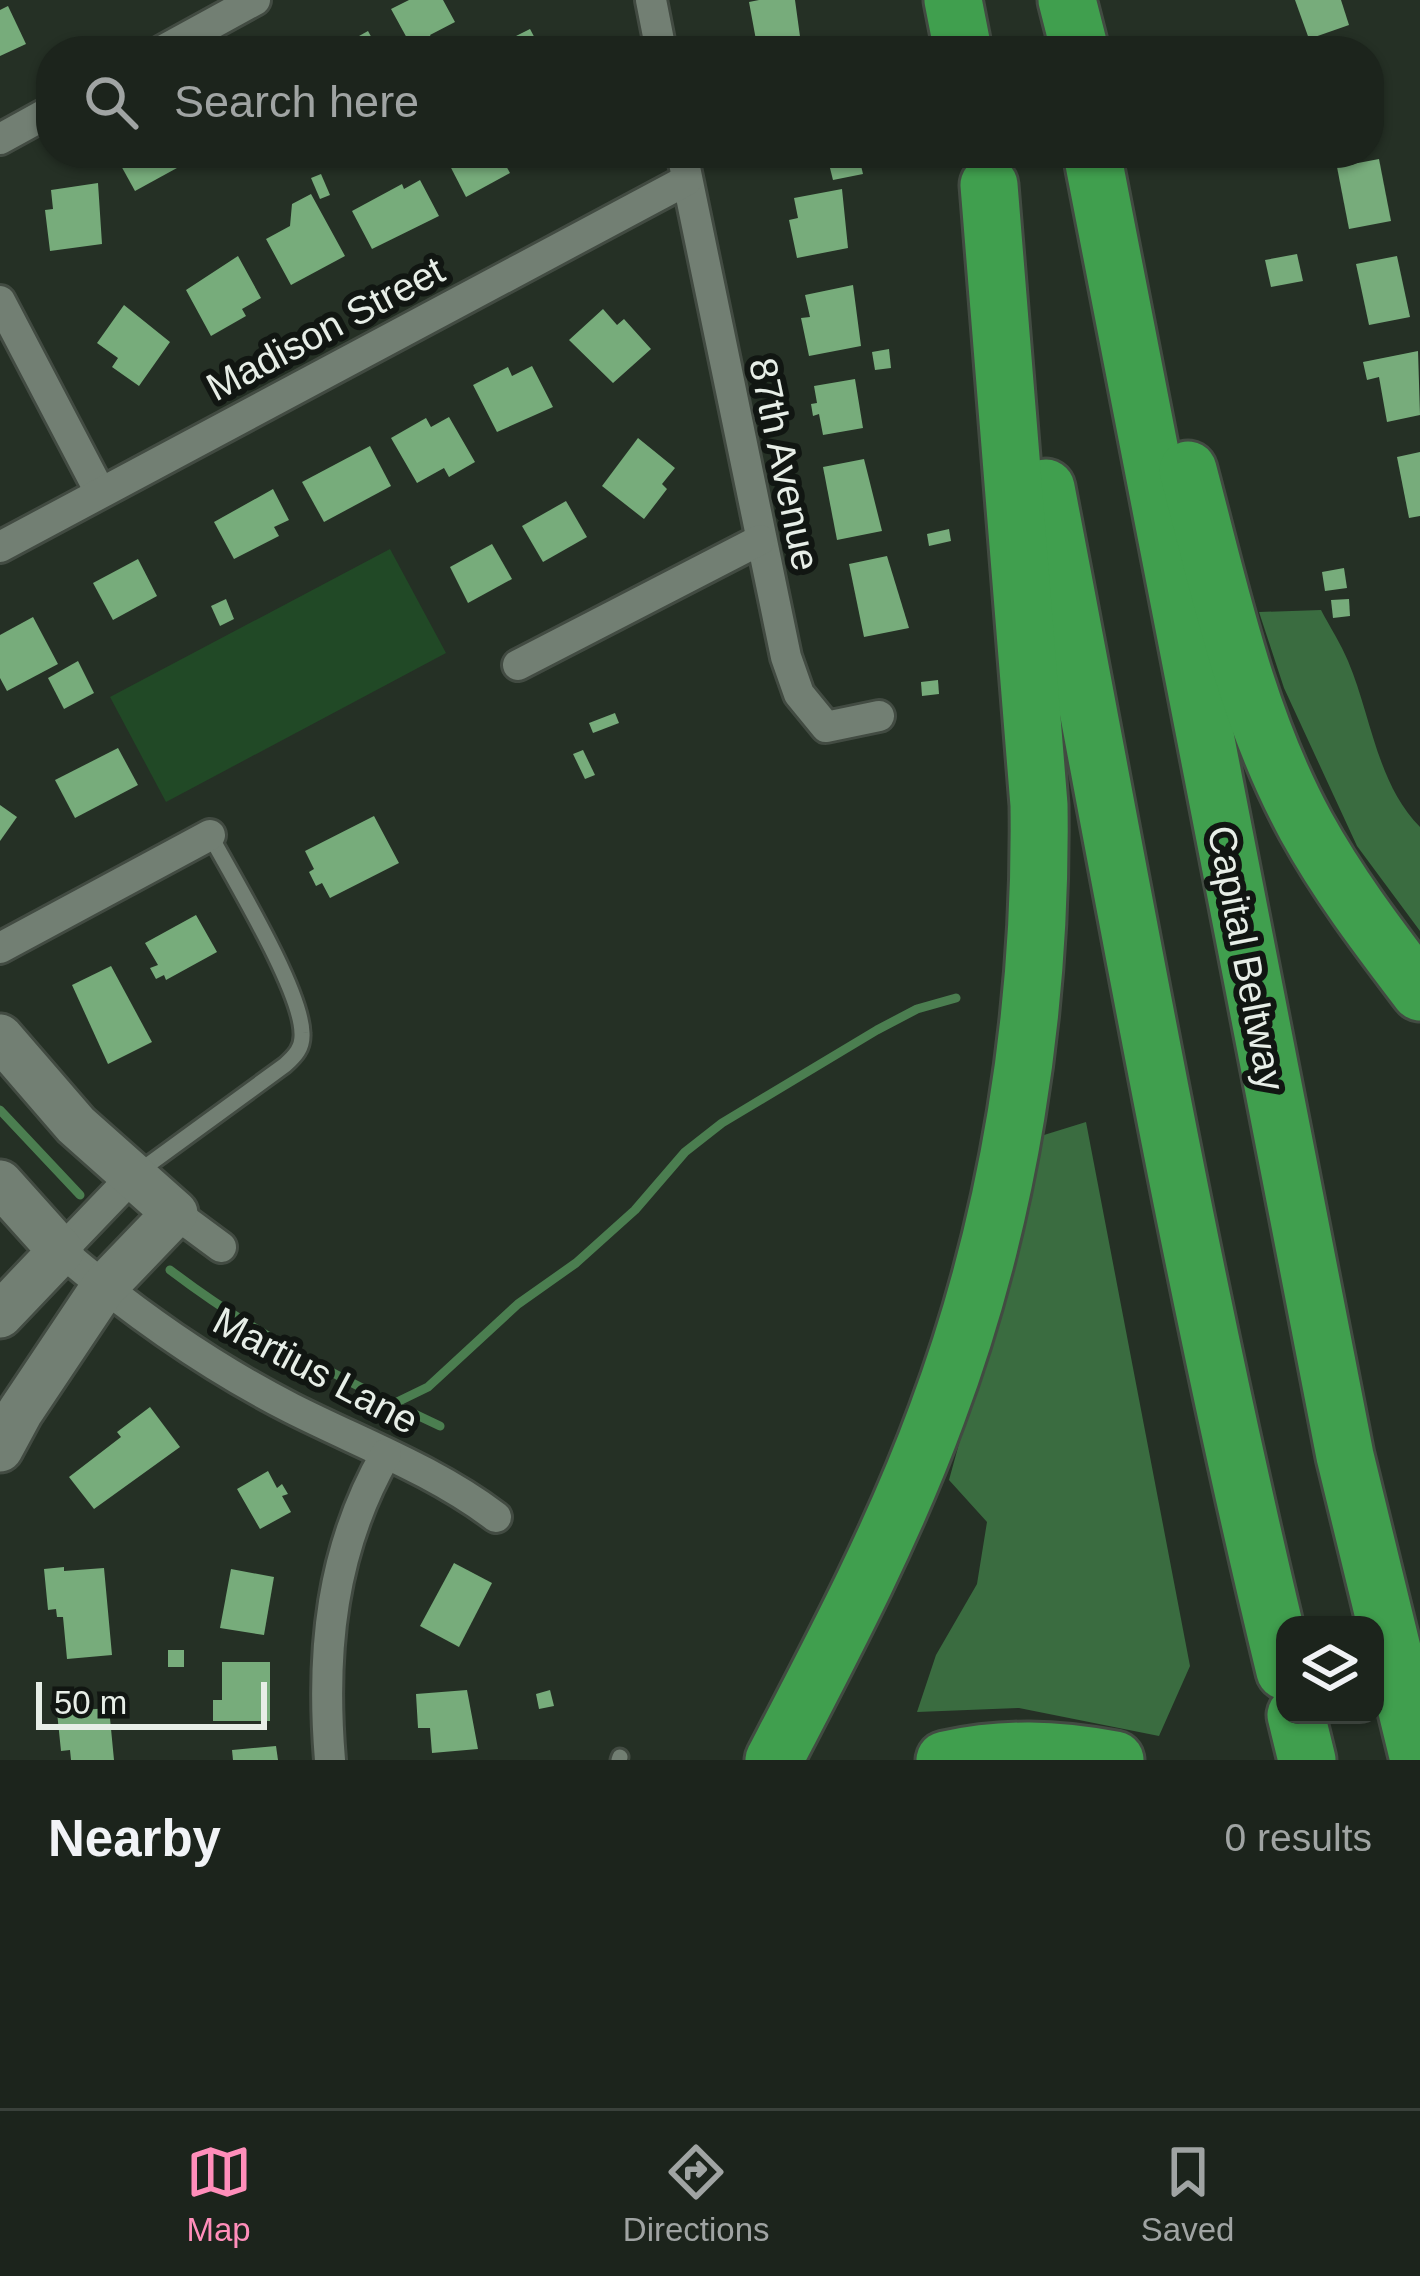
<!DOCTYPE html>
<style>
body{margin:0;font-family:Arial,sans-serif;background:#252c25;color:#f1f3f6}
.controls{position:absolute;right:36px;bottom:36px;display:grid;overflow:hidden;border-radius:24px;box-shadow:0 3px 9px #0004}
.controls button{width:108px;height:108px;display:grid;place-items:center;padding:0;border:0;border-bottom:3px solid #3a413b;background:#1c241c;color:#f1f3f6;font:60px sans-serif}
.scale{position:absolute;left:36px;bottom:30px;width:231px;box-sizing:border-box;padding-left:12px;border:6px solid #e7eee7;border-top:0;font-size:33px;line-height:42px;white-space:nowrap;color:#e7eee7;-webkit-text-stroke:9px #111612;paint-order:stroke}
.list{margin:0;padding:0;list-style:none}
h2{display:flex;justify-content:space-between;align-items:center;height:156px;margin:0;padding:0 48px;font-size:51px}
h2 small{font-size:39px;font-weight:400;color:#a0a4a3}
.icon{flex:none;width:66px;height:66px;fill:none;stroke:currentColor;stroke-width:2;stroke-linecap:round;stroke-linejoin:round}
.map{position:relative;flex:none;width:1420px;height:1760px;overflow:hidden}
.search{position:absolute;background:#1c241c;box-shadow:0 3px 9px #0004;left:36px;right:36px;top:36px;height:132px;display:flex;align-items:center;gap:30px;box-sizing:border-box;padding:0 42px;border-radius:48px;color:#a0a4a3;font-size:45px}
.sheet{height:348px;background:#1c241c}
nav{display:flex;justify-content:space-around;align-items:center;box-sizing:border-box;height:168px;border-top:3px solid #3a413b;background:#1c241c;font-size:33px;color:#a0a4a3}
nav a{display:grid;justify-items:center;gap:6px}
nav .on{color:#ff8eba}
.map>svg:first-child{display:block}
.green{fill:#214926}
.forest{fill:#3a6c40}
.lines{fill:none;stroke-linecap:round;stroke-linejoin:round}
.stream{stroke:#4b7e50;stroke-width:9}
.building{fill:#77ac7b}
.lane-casing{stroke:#424b42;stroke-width:21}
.street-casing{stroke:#424b42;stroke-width:36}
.secondary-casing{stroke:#424b42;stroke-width:51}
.highway-casing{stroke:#424b42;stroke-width:63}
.lane{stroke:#727f73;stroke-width:15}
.street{stroke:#727f73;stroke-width:30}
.secondary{stroke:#727f73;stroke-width:45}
.highway{stroke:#409f4e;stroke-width:57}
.labels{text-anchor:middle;stroke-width:12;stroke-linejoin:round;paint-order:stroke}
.street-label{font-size:39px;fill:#e7eee7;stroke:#111612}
</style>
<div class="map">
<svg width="1420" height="1760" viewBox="0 0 1420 1760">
<rect width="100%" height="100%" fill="#253025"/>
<path class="green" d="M 390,549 L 446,653 L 166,802 L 110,697 Z"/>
<g class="forest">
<path d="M 1321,610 C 1330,627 1341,644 1348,661 C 1371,715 1377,784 1420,827 L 1420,931 L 1357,846 L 1284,688 L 1259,612 Z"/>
<path d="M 1086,1122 L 1190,1666 L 1159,1736 L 1019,1708 L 917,1712 L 936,1655 L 977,1584 L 987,1522 L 949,1480 L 1044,1135 Z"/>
</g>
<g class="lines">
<g class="stream">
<path d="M 0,1110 L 80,1195"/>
<path d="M 170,1270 C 254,1334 344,1381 440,1426"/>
<path d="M 393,1404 L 428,1387 L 518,1304 L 576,1263 L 635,1210 L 685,1152 L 722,1123 L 877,1030 L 917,1009 L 956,998"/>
</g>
</g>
<g class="building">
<path d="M 409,0 L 443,0 L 455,22 L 430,35 L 438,51 L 414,51 L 391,9 Z"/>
<path d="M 759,0 L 795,0 L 802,51 L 749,51 L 747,42 L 756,40 L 749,2 Z"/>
<path d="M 1295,0 L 1341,0 L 1349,25 L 1309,39 Z"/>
<path d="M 8,6 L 26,44 L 0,56 L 0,10 Z"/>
<path d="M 530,29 L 538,44 L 523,51 L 516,36 Z"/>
<path d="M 368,31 L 379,51 L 332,51 Z"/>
<path d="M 1242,38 L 1245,51 L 1223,51 L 1221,42 Z"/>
<path d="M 114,153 L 195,153 L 197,157 L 135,191 Z"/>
<path d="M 460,153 L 499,153 L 510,173 L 466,197 L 447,160 Z"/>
<path d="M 859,157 L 863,174 L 833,180 L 829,164 Z"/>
<path d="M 1379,159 L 1391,221 L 1349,229 L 1337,167 Z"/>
<path d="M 321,174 L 330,195 L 320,199 L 311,178 Z"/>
<path d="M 420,180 L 439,216 L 372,249 L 352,211 L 402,184 L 404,189 Z"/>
<path d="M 98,183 L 102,244 L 50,251 L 45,210 L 53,209 L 51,190 Z"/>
<path d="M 842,189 L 848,248 L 797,258 L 789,220 L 798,218 L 794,198 Z"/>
<path d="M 311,194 L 345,256 L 291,285 L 266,239 L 290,226 L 292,204 Z"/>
<path d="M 1297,254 L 1303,281 L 1271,287 L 1265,260 Z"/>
<path d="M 238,256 L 261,298 L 242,309 L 246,316 L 211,336 L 186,290 Z"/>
<path d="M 1397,256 L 1410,317 L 1369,325 L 1356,264 Z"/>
<path d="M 853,285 L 861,346 L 809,356 L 801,318 L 810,317 L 805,295 Z"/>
<path d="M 124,305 L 170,342 L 139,386 L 112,367 L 118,358 L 97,343 Z"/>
<path d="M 603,309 L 617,325 L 624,319 L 651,349 L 613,383 L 569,340 Z"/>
<path d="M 889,349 L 891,368 L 875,370 L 872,352 Z"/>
<path d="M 1418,351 L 1420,415 L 1387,422 L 1379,377 L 1367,380 L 1363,362 Z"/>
<path d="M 532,366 L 553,407 L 497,432 L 473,385 L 508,367 L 512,376 Z"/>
<path d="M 855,379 L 863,428 L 823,435 L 819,414 L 813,416 L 811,404 L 817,403 L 814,386 Z"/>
<path d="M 449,417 L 475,462 L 449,477 L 444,468 L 417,483 L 391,438 L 426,418 L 431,427 Z"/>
<path d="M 638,438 L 675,468 L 662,484 L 667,489 L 644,519 L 602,486 Z"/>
<path d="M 370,446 L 391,486 L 324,522 L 302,482 Z"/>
<path d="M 1420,452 L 1420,516 L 1409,518 L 1397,457 Z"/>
<path d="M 864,459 L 882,531 L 837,540 L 823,467 Z"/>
<path d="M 273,489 L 289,520 L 274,527 L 279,536 L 234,559 L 214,522 Z"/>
<path d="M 566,501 L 587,537 L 543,562 L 522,526 Z"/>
<path d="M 949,529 L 951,541 L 929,546 L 927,534 Z"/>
<path d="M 492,544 L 512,579 L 468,603 L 450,567 Z"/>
<path d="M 887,556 L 909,628 L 864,637 L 849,564 Z"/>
<path d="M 138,559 L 157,596 L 113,620 L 93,583 Z"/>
<path d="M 1344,568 L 1347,588 L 1325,591 L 1322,572 Z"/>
<path d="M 226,599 L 234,619 L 220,626 L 211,606 Z"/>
<path d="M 1349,599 L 1350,616 L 1333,618 L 1331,600 Z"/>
<path d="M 33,617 L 58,664 L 7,691 L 0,678 L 0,635 Z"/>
<path d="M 78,661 L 94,693 L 64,709 L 48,678 Z"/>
<path d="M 938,680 L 939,694 L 922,696 L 921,682 Z"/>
<path d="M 615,713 L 619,723 L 593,733 L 589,723 Z"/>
<path d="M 118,748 L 138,785 L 75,818 L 55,780 Z"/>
<path d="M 583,750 L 595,775 L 585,779 L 573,754 Z"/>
<path d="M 0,805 L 17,817 L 0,841 Z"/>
<path d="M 374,816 L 399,863 L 330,898 L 322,883 L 316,886 L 309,872 L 314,869 L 305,851 Z"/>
<path d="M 196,915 L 217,952 L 166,980 L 164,975 L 156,979 L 150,968 L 158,965 L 145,943 Z"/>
<path d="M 111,966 L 152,1042 L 108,1064 L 72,985 Z"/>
<path d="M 150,1407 L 180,1447 L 94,1509 L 69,1477 L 121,1437 L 117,1432 Z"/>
<path d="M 268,1471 L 277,1488 L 282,1484 L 288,1494 L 282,1496 L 291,1512 L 260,1529 L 237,1489 Z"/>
<path d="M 454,1563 L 492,1583 L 459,1647 L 420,1626 Z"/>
<path d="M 64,1567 L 64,1571 L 104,1568 L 112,1655 L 67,1659 L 63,1617 L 57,1617 L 56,1609 L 48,1610 L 44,1569 Z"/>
<path d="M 231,1569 L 274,1577 L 264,1635 L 220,1628 Z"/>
<rect x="168" y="1650" width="16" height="17"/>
<path d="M 222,1662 L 270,1662 L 270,1721 L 213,1721 L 213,1700 L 222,1700 Z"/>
<path d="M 467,1690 L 478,1749 L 432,1753 L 430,1728 L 418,1728 L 416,1694 Z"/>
<path d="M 550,1690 L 554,1706 L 539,1709 L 536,1694 Z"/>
<path d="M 109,1708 L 114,1760 L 71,1760 L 70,1750 L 61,1751 L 57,1712 Z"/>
<path d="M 276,1746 L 278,1760 L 233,1760 L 232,1750 Z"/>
</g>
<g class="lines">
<g class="lane-casing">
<g id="lane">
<path d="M 137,1173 L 285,1065 C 295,1056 303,1048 302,1033 C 301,989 233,878 210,835"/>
<path d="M 619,1760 L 620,1757"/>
</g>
</g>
<g class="street-casing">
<g id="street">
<path d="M 651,0 L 661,51"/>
<path d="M 162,51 L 255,0"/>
<path d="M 0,139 L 51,111"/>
<path d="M 682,153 L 786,657 L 799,694 L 826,727 L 879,716"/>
<path d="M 0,301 L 100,492"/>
<path d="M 0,547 L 687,180"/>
<path d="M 518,665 L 760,540"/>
<path d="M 0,948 L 210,835"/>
<path d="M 132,1177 L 61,1251 C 131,1311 209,1366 291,1408 C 360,1443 434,1470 496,1517"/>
<path d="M 175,1213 L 221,1247"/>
<path d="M 330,1760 C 321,1652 331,1549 386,1454"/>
</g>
</g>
<g class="secondary-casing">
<g id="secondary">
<path d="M 0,1037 L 76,1125 L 175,1213 L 103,1288 L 20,1412 L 0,1449"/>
<path d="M 0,1183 L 61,1251 L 0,1315"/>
</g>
</g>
<g class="highway-casing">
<g id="highway">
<path d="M 953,0 L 963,51"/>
<path d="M 1067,0 L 1080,51"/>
<path d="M 1092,153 L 1345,1456 L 1419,1760"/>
<path d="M 1188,470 C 1220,591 1246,716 1306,826 C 1339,886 1379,938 1420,992"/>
<path d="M 1046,488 C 1122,883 1190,1280 1285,1671"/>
<path d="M 1296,1715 L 1307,1760"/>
<path d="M 774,1760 C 833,1647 893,1534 937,1414 C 1009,1222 1042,1010 1039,805 L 989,185"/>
<path d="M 945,1760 C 1005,1747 1055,1749 1115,1760"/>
</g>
</g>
<use href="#lane" class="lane"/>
<use href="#street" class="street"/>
<use href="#secondary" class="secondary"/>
<use href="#highway" class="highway"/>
</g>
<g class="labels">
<g class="street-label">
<text transform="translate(325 328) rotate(-28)" y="14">Madison Street</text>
<text transform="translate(785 464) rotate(78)" y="14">87th Avenue</text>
<text transform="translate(1247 958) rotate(79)" y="14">Capital Beltway</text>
<text transform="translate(316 1370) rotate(28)" y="14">Martius Lane</text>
</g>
</g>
</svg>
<div class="controls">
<button><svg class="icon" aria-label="layers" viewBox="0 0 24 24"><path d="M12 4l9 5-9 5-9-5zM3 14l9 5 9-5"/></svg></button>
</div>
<div class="scale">50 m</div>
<div class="search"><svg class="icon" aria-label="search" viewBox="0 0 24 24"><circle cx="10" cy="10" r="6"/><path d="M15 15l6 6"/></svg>Search here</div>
</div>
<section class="sheet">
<h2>Nearby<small>0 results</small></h2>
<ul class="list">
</ul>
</section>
<nav>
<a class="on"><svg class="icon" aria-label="map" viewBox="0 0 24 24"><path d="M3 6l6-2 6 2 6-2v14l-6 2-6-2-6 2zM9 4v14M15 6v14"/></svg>Map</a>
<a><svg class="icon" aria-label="directions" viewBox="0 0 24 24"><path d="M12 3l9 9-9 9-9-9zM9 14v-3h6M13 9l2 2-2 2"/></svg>Directions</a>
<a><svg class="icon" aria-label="saved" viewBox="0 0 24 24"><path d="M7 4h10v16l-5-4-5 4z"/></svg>Saved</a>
</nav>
